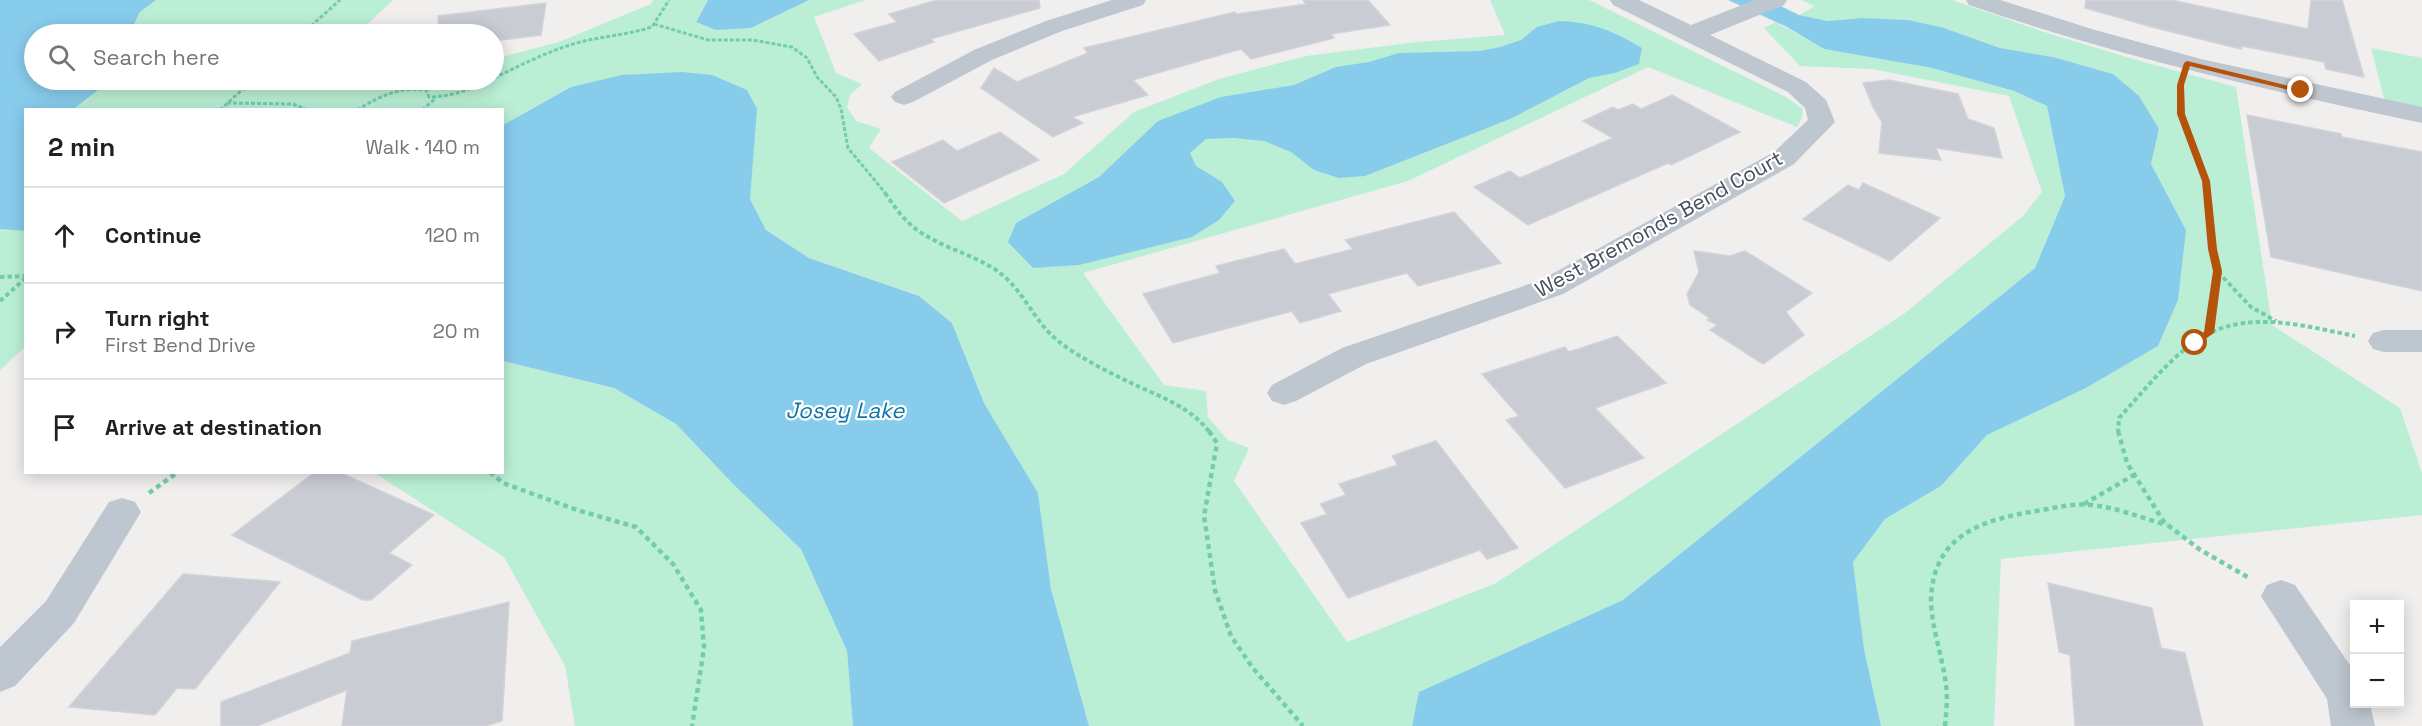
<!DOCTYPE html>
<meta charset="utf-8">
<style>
body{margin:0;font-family:"Space Grotesk",sans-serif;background:#f2f2f2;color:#202124}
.controls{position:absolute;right:18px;bottom:18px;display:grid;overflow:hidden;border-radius:0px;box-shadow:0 3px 15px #0003}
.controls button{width:54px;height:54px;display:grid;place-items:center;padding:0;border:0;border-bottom:2px solid #e0e0e0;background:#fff;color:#202124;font:30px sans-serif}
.stop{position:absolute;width:18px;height:18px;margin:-14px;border:4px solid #b45309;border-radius:50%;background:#fff}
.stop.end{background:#b45309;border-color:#fff;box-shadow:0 2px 6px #0008}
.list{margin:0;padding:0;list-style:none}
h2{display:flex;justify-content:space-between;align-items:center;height:78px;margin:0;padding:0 24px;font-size:26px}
h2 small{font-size:20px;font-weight:400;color:#757577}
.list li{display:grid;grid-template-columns:39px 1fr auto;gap:18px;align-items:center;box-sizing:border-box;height:96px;padding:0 24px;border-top:2px solid #e0e0e0}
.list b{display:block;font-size:22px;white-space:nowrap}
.list p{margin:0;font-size:20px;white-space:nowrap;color:#757577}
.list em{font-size:20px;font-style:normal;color:#757577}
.icon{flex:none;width:33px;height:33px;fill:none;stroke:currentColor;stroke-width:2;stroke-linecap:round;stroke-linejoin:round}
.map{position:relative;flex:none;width:2422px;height:726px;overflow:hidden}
.search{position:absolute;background:#fff;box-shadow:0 3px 15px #0003;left:24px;top:24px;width:480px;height:66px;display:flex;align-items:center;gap:15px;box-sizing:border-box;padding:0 21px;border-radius:33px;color:#757577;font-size:22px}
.panel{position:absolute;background:#fff;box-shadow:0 3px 15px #0003;left:24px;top:108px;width:480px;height:366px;border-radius:0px}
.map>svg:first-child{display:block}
.green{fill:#bbefd5}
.water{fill:#88ccec}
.building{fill:#caccd4;stroke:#d2d3d9;stroke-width:1.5}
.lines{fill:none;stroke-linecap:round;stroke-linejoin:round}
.path-far2{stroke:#73cdab;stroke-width:3;stroke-dasharray:4 2;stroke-linecap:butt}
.path-far1{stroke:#73cdab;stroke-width:4;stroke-dasharray:4.5 3;stroke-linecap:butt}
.path{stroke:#73cdab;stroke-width:4.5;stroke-dasharray:5 4;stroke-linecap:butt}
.minor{fill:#bec6d0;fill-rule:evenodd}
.route{fill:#b45309}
.labels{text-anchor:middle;stroke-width:4.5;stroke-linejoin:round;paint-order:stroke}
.street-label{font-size:21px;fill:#464f5b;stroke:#fff}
.water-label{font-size:22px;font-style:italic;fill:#0b76a9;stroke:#fff}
</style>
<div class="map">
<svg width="2422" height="726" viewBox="0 0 2422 726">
<rect width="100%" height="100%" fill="#f1eeee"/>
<g class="green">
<path d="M 156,0 L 393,0 L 357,34 L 136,34 L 133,26 L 140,12 Z"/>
<path d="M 653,0 L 708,0 L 696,21 L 751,28 L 809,0 L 865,0 L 814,17 L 836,73 L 862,84 L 850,95 L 847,107 L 856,121 L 881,129 L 869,148 L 962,221 L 1064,174 L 1134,112 L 1219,79 L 1306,56 L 1417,42 L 1505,35 L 1490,0 L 1589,0 L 1786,97 L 1803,109 L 1802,118 L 1797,127 L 1648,67 L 1408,181 L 1083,273 L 1164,385 L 1206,391 L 1208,417 L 1228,440 L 1249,448 L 1234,481 L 1347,642 L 1496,583 L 1905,313 L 2023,216 L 2042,192 L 2009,96 L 1872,69 L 1800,66 L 1764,28 L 1776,22 L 1824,49 L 1932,68 L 2014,91 L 2047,106 L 2065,196 L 2035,268 L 1623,600 L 1420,692 L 1412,726 L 1089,726 L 1051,589 L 1038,493 L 984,403 L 952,323 L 919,296 L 809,258 L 766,230 L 750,199 L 571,87 L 503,125 L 502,110 L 74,110 L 111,80 L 494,80 L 494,59 L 559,42 L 651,4 Z"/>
<path d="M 1801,0 L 1952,0 L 2041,31 L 2133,59 L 2236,87 L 2272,325 L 2400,408 L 2422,473 L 2422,515 L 2001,559 L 1994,726 L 1881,726 L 1864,650 L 1853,562 L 1885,519 L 1941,486 L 1987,435 L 2086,388 L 2158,346 L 2186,230 L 2151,164 L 2159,129 L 2113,74 L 2053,57 L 2000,48 L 1944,28 L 1861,18 L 1828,21 L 1799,15 L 1815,6 Z"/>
<path d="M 2371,48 L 2422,58 L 2422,110 L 2385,102 Z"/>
<path d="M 0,229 L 26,231 L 25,347 L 0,370 Z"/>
<path d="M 503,361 L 614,388 L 676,424 L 734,485 L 802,549 L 847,651 L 853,726 L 575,726 L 565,666 L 504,557 L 375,473 L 502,472 Z"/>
</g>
<g class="water">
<path d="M 0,0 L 156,0 L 140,12 L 133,26 L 136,34 L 34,34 L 34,80 L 111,80 L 74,109 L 26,110 L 25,231 L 0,229 Z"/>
<path d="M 708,0 L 809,0 L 751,28 L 716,30 L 696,22 Z"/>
<path d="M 1728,0 L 1768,0 L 1799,15 L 1828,21 L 1861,18 L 1908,20 L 1944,28 L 2000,48 L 2053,57 L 2113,74 L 2139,96 L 2159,129 L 2151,164 L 2186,230 L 2178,300 L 2158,346 L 2086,388 L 1987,435 L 1941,486 L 1885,519 L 1853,562 L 1864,649 L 1881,726 L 1412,726 L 1419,692 L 1623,600 L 2035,268 L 2065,196 L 2047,106 L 2014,91 L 1932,68 L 1824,49 L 1785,26 Z"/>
<path d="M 1559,21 C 1593,22 1613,31 1642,48 L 1639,64 L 1615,73 L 1589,78 L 1510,119 L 1365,176 L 1339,178 L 1314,170 L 1291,152 L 1264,141 L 1234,138 L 1206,139 L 1190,153 L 1196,166 L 1222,182 L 1235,201 L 1219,220 L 1192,237 L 1079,265 L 1033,268 L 1008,242 L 1016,223 L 1099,177 L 1158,121 L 1221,97 L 1294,85 L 1336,67 L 1369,62 L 1399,53 L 1480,51 L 1500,47 L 1521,40 L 1537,27 Z"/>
<path d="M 682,72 L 712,75 L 747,90 L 757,109 L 750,199 L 766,230 L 809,258 L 919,296 L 952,323 L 984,403 L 1038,493 L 1051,589 L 1089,726 L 853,726 L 847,651 L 801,549 L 734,485 L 676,424 L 614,388 L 503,361 L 503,125 L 571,87 L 622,75 Z"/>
</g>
<g class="building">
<path d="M 937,0 L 1039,0 L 1040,8 L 931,39 L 934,42 L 879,61 L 854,34 L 897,22 L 889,14 Z"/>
<path d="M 1303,0 L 1368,0 L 1390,25 L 1331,34 L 1334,38 L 1251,59 L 1241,49 L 1133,80 L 1148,95 L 1072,117 L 1083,123 L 1053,137 L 981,88 L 994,68 L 1017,82 L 1088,53 L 1084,48 L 1235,12 L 1237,14 L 1306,4 Z"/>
<path d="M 2086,0 L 2171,0 L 2308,29 L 2311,0 L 2342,0 L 2364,77 L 2326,69 L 2324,62 L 2242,46 L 2241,49 L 2152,27 L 2085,8 Z"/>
<path d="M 546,3 L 541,35 L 494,41 L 494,34 L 439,34 L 438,16 Z"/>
<path d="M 1889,80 L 1958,94 L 1968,119 L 1994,128 L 2002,158 L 1936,148 L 1941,160 L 1879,153 L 1882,122 L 1873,107 L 1863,83 Z"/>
<path d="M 1672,95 L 1740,132 L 1671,165 L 1668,163 L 1528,225 L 1474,187 L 1510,171 L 1520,178 L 1613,138 L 1583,121 L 1613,107 L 1618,110 L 1633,104 L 1641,109 Z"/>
<path d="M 2247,115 L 2341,134 L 2342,137 L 2422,152 L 2422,291 L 2271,257 Z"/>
<path d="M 1000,132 L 1039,160 L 944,203 L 892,162 L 943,140 L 957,151 Z"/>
<path d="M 1863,183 L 1940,218 L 1890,261 L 1803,219 L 1848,185 L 1859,190 Z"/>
<path d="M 1454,212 L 1501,263 L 1418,286 L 1407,273 L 1328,294 L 1341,311 L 1300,323 L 1292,311 L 1173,343 L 1143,294 L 1220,273 L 1216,266 L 1284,249 L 1295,264 L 1353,249 L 1345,240 Z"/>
<path d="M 1694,251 L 1730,256 L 1745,251 L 1812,293 L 1786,312 L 1804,335 L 1763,364 L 1710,330 L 1717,325 L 1707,320 L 1710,318 L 1690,305 L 1687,294 L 1699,272 Z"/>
<path d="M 1617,336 L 1666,383 L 1595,408 L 1644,458 L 1565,488 L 1506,420 L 1519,416 L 1482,374 L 1565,347 L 1569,352 Z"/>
<path d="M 1436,441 L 1518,548 L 1487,559 L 1480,550 L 1348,598 L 1301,523 L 1327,514 L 1320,504 L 1346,495 L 1339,484 L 1398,465 L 1392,456 Z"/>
<path d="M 315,472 L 339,472 L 434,515 L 389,553 L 412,565 L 371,600 L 363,600 L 232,535 Z"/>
<path d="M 183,574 L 280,582 L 195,689 L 177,688 L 155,715 L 69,707 Z"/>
<path d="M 2048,583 L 2152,608 L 2161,648 L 2185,653 L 2203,726 L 2075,726 L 2070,655 L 2059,652 Z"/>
<path d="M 509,602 L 502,721 L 485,726 L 342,726 L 347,690 L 257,726 L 221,726 L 221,702 L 350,653 L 352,641 Z"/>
</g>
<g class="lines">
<g class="path-far2">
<path d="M 654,24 L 708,40 L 752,40 L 792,47 L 807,58 L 817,77 L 836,97 L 841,109 L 848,148 L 886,194"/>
<path d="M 302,34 L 340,0"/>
<path d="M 494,78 C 523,64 552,49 584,41 C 607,36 630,34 652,27 L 669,0"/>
<path d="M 2180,85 L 2181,114 L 2206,181 L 2207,194"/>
<path d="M 227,103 L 293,104 L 308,110"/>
<path d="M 220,110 L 253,80"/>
<path d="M 357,110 C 380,96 398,87 426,90 L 429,97 C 451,97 471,89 491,80"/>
<path d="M 422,110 L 436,98"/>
</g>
<g class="path-far1">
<path d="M 885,193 C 896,209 907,225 925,235 C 952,252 987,258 1009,281 C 1032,305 1038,329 1069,349 C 1088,362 1109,372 1129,382 C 1156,395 1192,407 1210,433"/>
<path d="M 2207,193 L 2212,248 L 2218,271 L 2209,333"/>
<path d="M 2218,272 L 2251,307 L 2276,321"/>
<path d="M 0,277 L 26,276"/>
<path d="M 0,301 L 26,278"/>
<path d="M 2118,433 L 2119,418 C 2144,391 2176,349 2210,333 C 2255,311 2309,327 2355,336"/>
</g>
<g class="path">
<path d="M 1209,431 L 1217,443 L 1204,516 L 1215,590 L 1231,636 L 1252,667 L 1303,726"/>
<path d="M 2118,431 L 2127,463 L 2164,522 L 2199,549 L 2251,579"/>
<path d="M 490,472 L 503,483 L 577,510 L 636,527 L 673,564 L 701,610 L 704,648 L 692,726"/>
<path d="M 149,493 L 178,472"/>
<path d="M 2084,504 L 2134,475"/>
<path d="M 1945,726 C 1946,713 1948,698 1946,685 C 1943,658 1931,626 1931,600 C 1933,532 1986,519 2042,510 C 2059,507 2075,503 2092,505 C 2118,508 2142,518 2167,525"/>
</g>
<g class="minor">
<path d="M 1112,0 L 1146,0 L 1143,5 L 1062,31 L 992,60 L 913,102 L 904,105 L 895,102 L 891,97 L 895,92 L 974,50 L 1046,21 Z"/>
<path d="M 1610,0 L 1639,0 L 1691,25 L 1755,0 L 1787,0 L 1784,5 L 1710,35 L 1806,82 L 1826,100 L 1835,122 L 1794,164 L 1563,294 L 1366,364 L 1296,401 L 1284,405 L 1272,401 L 1267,393 L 1272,385 L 1342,348 L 1541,280 L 1774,152 L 1808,120 L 1805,108 L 1788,92 L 1613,5 Z"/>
<path d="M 1966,0 L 2000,0 L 2095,30 L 2201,59 L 2422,107 L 2422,123 C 2269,91 2117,56 1969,5 Z"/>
<path d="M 2384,330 L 2422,330 L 2422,352 L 2384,352 L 2373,349 L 2368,341 L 2373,333 Z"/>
<path d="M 122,498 L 135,502 L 141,512 L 74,623 L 15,686 L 0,692 L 0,647 L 46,601 L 109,502 Z"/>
<path d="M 2281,580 L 2295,585 L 2354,671 L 2354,704 L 2370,704 L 2375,726 L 2331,726 L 2327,699 L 2261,596 L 2267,585 Z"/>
</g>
</g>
<path class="route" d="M 2187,61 L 2305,90 L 2301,93 L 2190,66 L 2184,85 L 2185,114 L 2210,181 L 2217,249 L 2222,271 L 2214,333 L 2195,346 L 2191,345 L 2191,341 L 2204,332 L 2213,271 L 2208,249 L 2202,181 L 2177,114 L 2177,85 L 2184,63 Z"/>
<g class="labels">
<g class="street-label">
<text transform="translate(1659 224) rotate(-29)" y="7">West Bremonds Bend Court</text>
</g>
<g class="water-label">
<text x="845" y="418">Josey Lake</text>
</g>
</g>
</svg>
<div class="controls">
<button>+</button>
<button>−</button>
</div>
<div class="stop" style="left:2195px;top:343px"></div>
<div class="stop end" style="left:2301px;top:90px"></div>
<div class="search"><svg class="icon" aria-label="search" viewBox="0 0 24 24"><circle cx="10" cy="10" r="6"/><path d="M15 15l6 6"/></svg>Search here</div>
<section class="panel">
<h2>2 min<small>Walk · 140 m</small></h2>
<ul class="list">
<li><svg class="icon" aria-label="ahead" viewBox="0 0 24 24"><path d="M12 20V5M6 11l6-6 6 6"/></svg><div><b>Continue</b></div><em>120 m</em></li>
<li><svg class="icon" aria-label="right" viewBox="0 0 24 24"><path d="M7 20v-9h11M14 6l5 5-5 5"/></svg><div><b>Turn right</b><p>First Bend Drive</p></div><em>20 m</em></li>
<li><svg class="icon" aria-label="arrive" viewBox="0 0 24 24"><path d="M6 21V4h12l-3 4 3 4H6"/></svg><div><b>Arrive at destination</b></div></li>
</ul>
</section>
</div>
